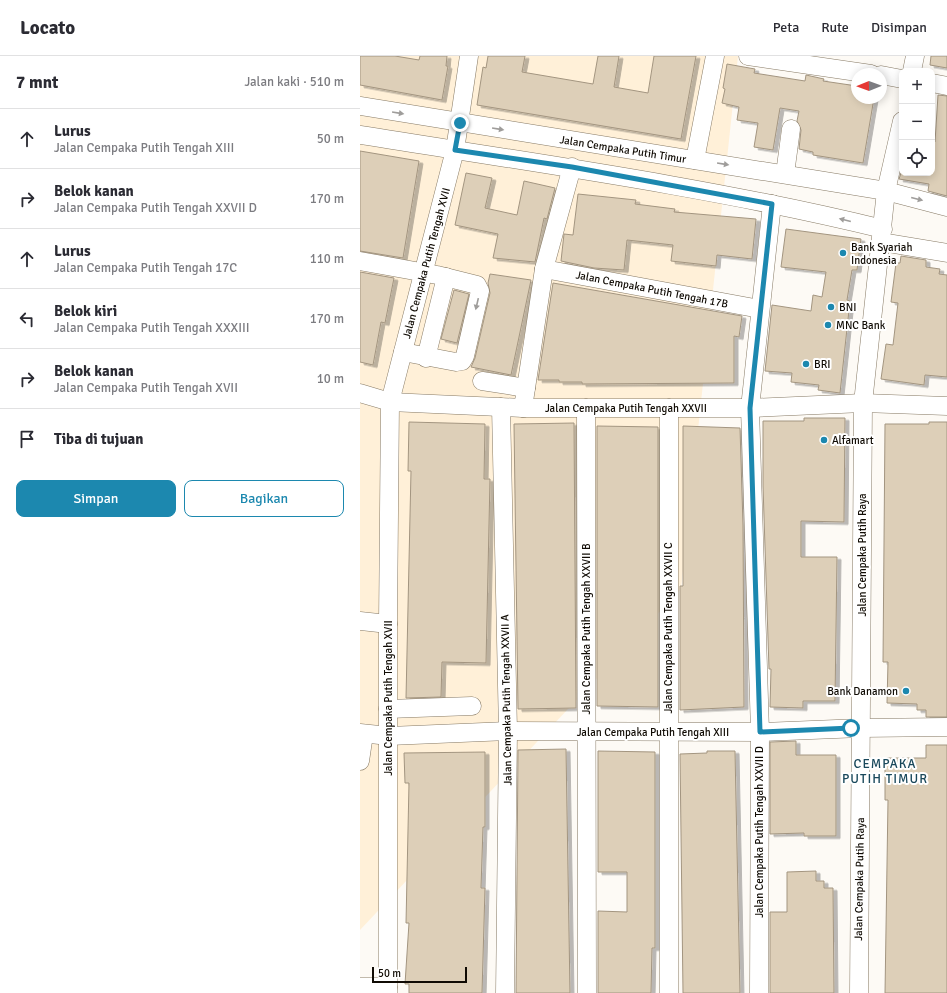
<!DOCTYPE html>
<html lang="id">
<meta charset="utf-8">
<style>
body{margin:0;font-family:Signika,sans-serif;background:#f7f7f7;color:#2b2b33}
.controls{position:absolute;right:12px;top:12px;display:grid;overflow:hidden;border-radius:8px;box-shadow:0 2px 10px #0003}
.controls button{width:36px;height:36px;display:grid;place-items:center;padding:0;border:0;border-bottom:1px solid #e1e1e2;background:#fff;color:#2b2b33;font:20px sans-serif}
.compass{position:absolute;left:491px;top:12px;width:36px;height:36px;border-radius:50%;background:#fff;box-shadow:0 2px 10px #0003;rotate:269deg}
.scale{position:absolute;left:12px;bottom:10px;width:95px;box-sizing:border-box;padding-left:4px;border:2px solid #100b04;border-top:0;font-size:11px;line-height:14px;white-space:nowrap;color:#100b04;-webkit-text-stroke:3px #fff;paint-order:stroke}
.stop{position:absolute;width:12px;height:12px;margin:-9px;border:3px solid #1c88af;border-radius:50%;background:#fff}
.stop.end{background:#1c88af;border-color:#fff;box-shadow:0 1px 4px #0008}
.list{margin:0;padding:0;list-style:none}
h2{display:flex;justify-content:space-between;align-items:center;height:52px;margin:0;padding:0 16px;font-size:17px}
h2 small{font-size:13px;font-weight:400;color:#7c7c81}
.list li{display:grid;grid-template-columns:26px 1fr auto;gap:12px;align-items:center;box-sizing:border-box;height:60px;padding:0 16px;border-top:1px solid #e1e1e2}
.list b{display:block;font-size:15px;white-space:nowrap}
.list p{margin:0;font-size:13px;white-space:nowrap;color:#7c7c81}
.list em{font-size:13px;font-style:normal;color:#7c7c81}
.actions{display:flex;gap:8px;padding:12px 16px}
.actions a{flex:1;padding:9px 0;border:1px solid #1c88af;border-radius:8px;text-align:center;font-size:14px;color:#1c88af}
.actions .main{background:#1c88af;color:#fff}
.icon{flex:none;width:22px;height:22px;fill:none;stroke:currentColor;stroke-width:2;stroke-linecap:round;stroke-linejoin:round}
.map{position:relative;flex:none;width:587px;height:937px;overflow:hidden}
header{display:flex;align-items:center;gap:24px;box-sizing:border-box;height:56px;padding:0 20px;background:#fff;border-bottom:1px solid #e1e1e2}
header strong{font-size:19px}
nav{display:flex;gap:22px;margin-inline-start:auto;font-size:14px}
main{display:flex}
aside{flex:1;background:#fff}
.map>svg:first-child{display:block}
.built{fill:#fff0d8}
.building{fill:#ddcfb8;stroke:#a39580;filter:url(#shadow)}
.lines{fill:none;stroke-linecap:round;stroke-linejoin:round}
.minor-casing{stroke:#877a65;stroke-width:19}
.minor{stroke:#fff;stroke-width:18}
.oneway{fill:#9f9d9b}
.route{stroke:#1c88af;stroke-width:5}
.poi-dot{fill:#1c88af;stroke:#fff;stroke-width:1.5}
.labels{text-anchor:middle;stroke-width:4;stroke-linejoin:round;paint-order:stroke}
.street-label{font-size:11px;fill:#100b04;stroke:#fff}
.poi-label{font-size:11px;fill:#100b04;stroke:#fff;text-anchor:start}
.quarter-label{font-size:13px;letter-spacing:1px;fill:#19485b;stroke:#fff}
</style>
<header>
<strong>Locato</strong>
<nav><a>Peta</a><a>Rute</a><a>Disimpan</a></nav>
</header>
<main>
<aside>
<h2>7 mnt<small>Jalan kaki · 510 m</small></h2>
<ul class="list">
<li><svg class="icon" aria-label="ahead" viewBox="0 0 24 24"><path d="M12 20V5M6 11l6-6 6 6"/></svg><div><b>Lurus</b><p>Jalan Cempaka Putih Tengah XIII</p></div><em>50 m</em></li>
<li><svg class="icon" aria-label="right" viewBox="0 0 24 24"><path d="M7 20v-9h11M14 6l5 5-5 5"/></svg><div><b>Belok kanan</b><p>Jalan Cempaka Putih Tengah XXVII D</p></div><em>170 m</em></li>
<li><svg class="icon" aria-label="ahead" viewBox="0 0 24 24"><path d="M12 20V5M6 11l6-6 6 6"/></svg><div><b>Lurus</b><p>Jalan Cempaka Putih Tengah 17C</p></div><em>110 m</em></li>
<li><svg class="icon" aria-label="left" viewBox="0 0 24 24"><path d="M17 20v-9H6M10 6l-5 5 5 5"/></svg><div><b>Belok kiri</b><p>Jalan Cempaka Putih Tengah XXXIII</p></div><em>170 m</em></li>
<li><svg class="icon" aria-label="right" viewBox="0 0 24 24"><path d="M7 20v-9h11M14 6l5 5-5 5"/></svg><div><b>Belok kanan</b><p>Jalan Cempaka Putih Tengah XVII</p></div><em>10 m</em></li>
<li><svg class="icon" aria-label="arrive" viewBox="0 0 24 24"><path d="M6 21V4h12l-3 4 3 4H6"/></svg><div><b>Tiba di tujuan</b></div></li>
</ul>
<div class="actions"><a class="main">Simpan</a><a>Bagikan</a></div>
</aside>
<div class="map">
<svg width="587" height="937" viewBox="0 0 587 937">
<defs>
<filter id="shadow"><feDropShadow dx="4" dy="2.5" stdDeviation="0" flood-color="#0004"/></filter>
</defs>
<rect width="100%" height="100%" fill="#fdfaf5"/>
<path class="built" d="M 0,0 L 378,0 L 321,533 L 0,874 Z"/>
<g class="building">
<path d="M 0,0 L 35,0 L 59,4 L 60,0 L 87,0 L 86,10 L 88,10 L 82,44 L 0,29 Z"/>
<path d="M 128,0 L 165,0 L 162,16 L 233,28 L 238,0 L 259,0 L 254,31 L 288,37 L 294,0 L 336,0 L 321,83 L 117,49 L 123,11 L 126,12 Z"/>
<path d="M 571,0 L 587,0 L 587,12 L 570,9 Z"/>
<path d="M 367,8 L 395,13 L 394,17 L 445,25 L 446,19 L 464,23 L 463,25 L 497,30 L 497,42 L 514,42 L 503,107 L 453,99 L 453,96 L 439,93 L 441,74 L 437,65 L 439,55 L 420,52 L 413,94 L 394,91 L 398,67 L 377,64 L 379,51 L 362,47 L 365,33 L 363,32 Z"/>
<path d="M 578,39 L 587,40 L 587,140 L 568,135 L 569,128 L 539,123 L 541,117 L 572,117 L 572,85 L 575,86 Z"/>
<path d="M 0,95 L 59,105 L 43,202 L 0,195 Z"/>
<path d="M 106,117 L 132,122 L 125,152 L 157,159 L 164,125 L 195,132 L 187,163 L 184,162 L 175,206 L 133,202 L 138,178 L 95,169 Z"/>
<path d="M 218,138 L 276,144 L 275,148 L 315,153 L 314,156 L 396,163 L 392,203 L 357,199 L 356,210 L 311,205 L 313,189 L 267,184 L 264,214 L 234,212 L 201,205 L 204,178 L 213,179 Z"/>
<path d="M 426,173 L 501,183 L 497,214 L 492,214 L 487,244 L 490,245 L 480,337 L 458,334 L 459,329 L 431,326 L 432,317 L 405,315 L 412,249 L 451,255 L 453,239 L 462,241 L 466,216 L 421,211 Z"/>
<path d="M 541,200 L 566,204 L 566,211 L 580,213 L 579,218 L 587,219 L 587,321 L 565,319 L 564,329 L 521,323 L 526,288 L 533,289 L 538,247 L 531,246 L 536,207 L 540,207 Z"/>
<path d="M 0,216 L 34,222 L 25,267 L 21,266 L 13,309 L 0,306 Z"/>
<path d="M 130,218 L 171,224 L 151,319 L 111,311 L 115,302 L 130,237 L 128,227 Z"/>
<path d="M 193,227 L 382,260 L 379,281 L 374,280 L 374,327 L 222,328 L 222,326 L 199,326 L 199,324 L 178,324 Z"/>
<path d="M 94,234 L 109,238 L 97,287 L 81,283 Z"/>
<path d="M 444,362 L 485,362 L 484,466 L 441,465 L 441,501 L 477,501 L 475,645 L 443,645 L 443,652 L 410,651 L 411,613 L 409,613 L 403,430 L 403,365 L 444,365 Z"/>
<path d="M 49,366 L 125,368 L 124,423 L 130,423 L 126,607 L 82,606 L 81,641 L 46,642 L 51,415 L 48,415 Z"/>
<path d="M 569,366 L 587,366 L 587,661 L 566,661 L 566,654 L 557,654 L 557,648 L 527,647 L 528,606 L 523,606 L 525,368 L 569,368 Z"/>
<path d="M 214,367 L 216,652 L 158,653 L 154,368 Z"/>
<path d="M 237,370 L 298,371 L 298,651 L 237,650 Z"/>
<path d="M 323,370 L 380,372 L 383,469 L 384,651 L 320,654 L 320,530 L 323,530 Z"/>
<path d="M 436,685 L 436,699 L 476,699 L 476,780 L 444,780 L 444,777 L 410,778 L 410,686 Z"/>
<path d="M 566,689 L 587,689 L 587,937 L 525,937 L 528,744 L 525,744 L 525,702 L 566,702 Z"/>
<path d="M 206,693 L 210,937 L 156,937 L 158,694 Z"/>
<path d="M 238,695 L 295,696 L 295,892 L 292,892 L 291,937 L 238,937 L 238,855 L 267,856 L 267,816 L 238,816 Z"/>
<path d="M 347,695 L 375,695 L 380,937 L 323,937 L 320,698 L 347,697 Z"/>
<path d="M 125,696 L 125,771 L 123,771 L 121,832 L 125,832 L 122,937 L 49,937 L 49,928 L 45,928 L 49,867 L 46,867 L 49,727 L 45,727 L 44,697 Z"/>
<path d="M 456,815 L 456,825 L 464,825 L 464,832 L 473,832 L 474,937 L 410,937 L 410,856 L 427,856 L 427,816 Z"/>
</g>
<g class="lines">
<g class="minor-casing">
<g id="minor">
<path d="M 388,0 L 511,18"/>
<path d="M 552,15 L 555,0"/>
<path d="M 521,19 L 542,23"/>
<path d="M 572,27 L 587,30"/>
<path d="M 0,50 L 526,135 L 587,151"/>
<path d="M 0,79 C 175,107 351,131 523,173"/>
<path d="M 335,104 L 355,0"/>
<path d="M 425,118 L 431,73"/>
<path d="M 522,186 L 587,197"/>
<path d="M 0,205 L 77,219 L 117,229 L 120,235 L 105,300 L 102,305 L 96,306 L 43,296"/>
<path d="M 184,213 L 400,253"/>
<path d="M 66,302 L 86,221"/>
<path d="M 122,325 L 166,332"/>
<path d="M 0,337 L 30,346 L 163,352 L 390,352 L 503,347 L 587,350"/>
<path d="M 141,351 L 148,675 L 145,937"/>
<path d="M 163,352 L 184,213 L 212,111"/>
<path d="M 226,352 L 227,937"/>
<path d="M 309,352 L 309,937"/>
<path d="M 0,565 L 28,568"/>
<path d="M 28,653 L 112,650"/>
<path d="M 0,677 L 29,680 L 148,675 L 400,676 L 501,672 L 587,671"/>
<path d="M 0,705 L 4,678"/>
<path d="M 0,931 L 28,931"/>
<path d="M 28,937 L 28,568 L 30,346 L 95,94 L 109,0"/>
<path d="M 399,937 L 400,676 L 390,352 L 412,148"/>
<path d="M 499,937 L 503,347 L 526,135 L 542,65"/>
</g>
</g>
<use href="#minor" class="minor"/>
</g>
<defs><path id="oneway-solid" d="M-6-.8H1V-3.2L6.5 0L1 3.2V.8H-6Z"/></defs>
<g class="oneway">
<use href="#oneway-solid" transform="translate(38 57) rotate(9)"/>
<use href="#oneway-solid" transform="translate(138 73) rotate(9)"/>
<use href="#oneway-solid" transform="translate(363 108) rotate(9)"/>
<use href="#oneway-solid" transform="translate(557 143) rotate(14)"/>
<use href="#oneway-solid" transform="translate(485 164) rotate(-166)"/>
<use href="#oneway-solid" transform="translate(117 248) rotate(103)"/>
</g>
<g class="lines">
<path class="route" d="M 100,67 L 95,94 L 212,111 L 412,148 L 390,352 L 400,676 L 491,672"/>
</g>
<g class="poi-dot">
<circle cx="483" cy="197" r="4"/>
<circle cx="471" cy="251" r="4"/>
<circle cx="468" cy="269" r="4"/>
<circle cx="446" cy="308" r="4"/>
<circle cx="464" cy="384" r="4"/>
<circle cx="546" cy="635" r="4"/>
</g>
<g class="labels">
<g class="street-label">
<text transform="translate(263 93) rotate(9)" y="4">Jalan Cempaka Putih Timur</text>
<text transform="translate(66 207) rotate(-75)" y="4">Jalan Cempaka Putih Tengah XVII</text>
<text transform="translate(292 233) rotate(11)" y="4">Jalan Cempaka Putih Tengah 17B</text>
<text x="266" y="356">Jalan Cempaka Putih Tengah XXVII</text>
<text transform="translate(502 499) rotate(-90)" y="4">Jalan Cempaka Putih Raya</text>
<text transform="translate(308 572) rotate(-90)" y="4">Jalan Cempaka Putih Tengah XXVII C</text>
<text transform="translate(226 573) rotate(-90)" y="4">Jalan Cempaka Putih Tengah XXVII B</text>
<text transform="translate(28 642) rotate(-90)" y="4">Jalan Cempaka Putih Tengah XVII</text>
<text transform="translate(146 644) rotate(-91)" y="4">Jalan Cempaka Putih Tengah XXVII A</text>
<text x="293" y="680">Jalan Cempaka Putih Tengah XIII</text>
<text transform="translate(399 776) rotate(-90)" y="4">Jalan Cempaka Putih Tengah XXVII D</text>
<text transform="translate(499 823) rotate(-89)" y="4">Jalan Cempaka Putih Raya</text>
</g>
<g class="poi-label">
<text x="491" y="195">Bank Syariah<tspan x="491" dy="13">Indonesia</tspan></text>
<text x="479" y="255">BNI</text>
<text x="476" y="273">MNC Bank</text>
<text x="454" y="312">BRI</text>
<text x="472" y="388">Alfamart</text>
<text x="538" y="639" text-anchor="end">Bank Danamon</text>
</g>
<g class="quarter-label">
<text x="525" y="712">CEMPAKA<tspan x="525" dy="15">PUTIH TIMUR</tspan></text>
</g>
</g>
</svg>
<div class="controls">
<button>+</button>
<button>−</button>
<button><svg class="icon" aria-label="locate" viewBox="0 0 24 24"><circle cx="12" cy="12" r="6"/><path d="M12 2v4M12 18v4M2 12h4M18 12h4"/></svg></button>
</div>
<svg class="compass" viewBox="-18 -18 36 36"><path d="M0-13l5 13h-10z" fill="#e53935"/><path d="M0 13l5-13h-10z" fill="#7c7c81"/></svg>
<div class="scale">50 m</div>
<div class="stop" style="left:491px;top:672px"></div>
<div class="stop end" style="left:100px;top:67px"></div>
</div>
</main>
